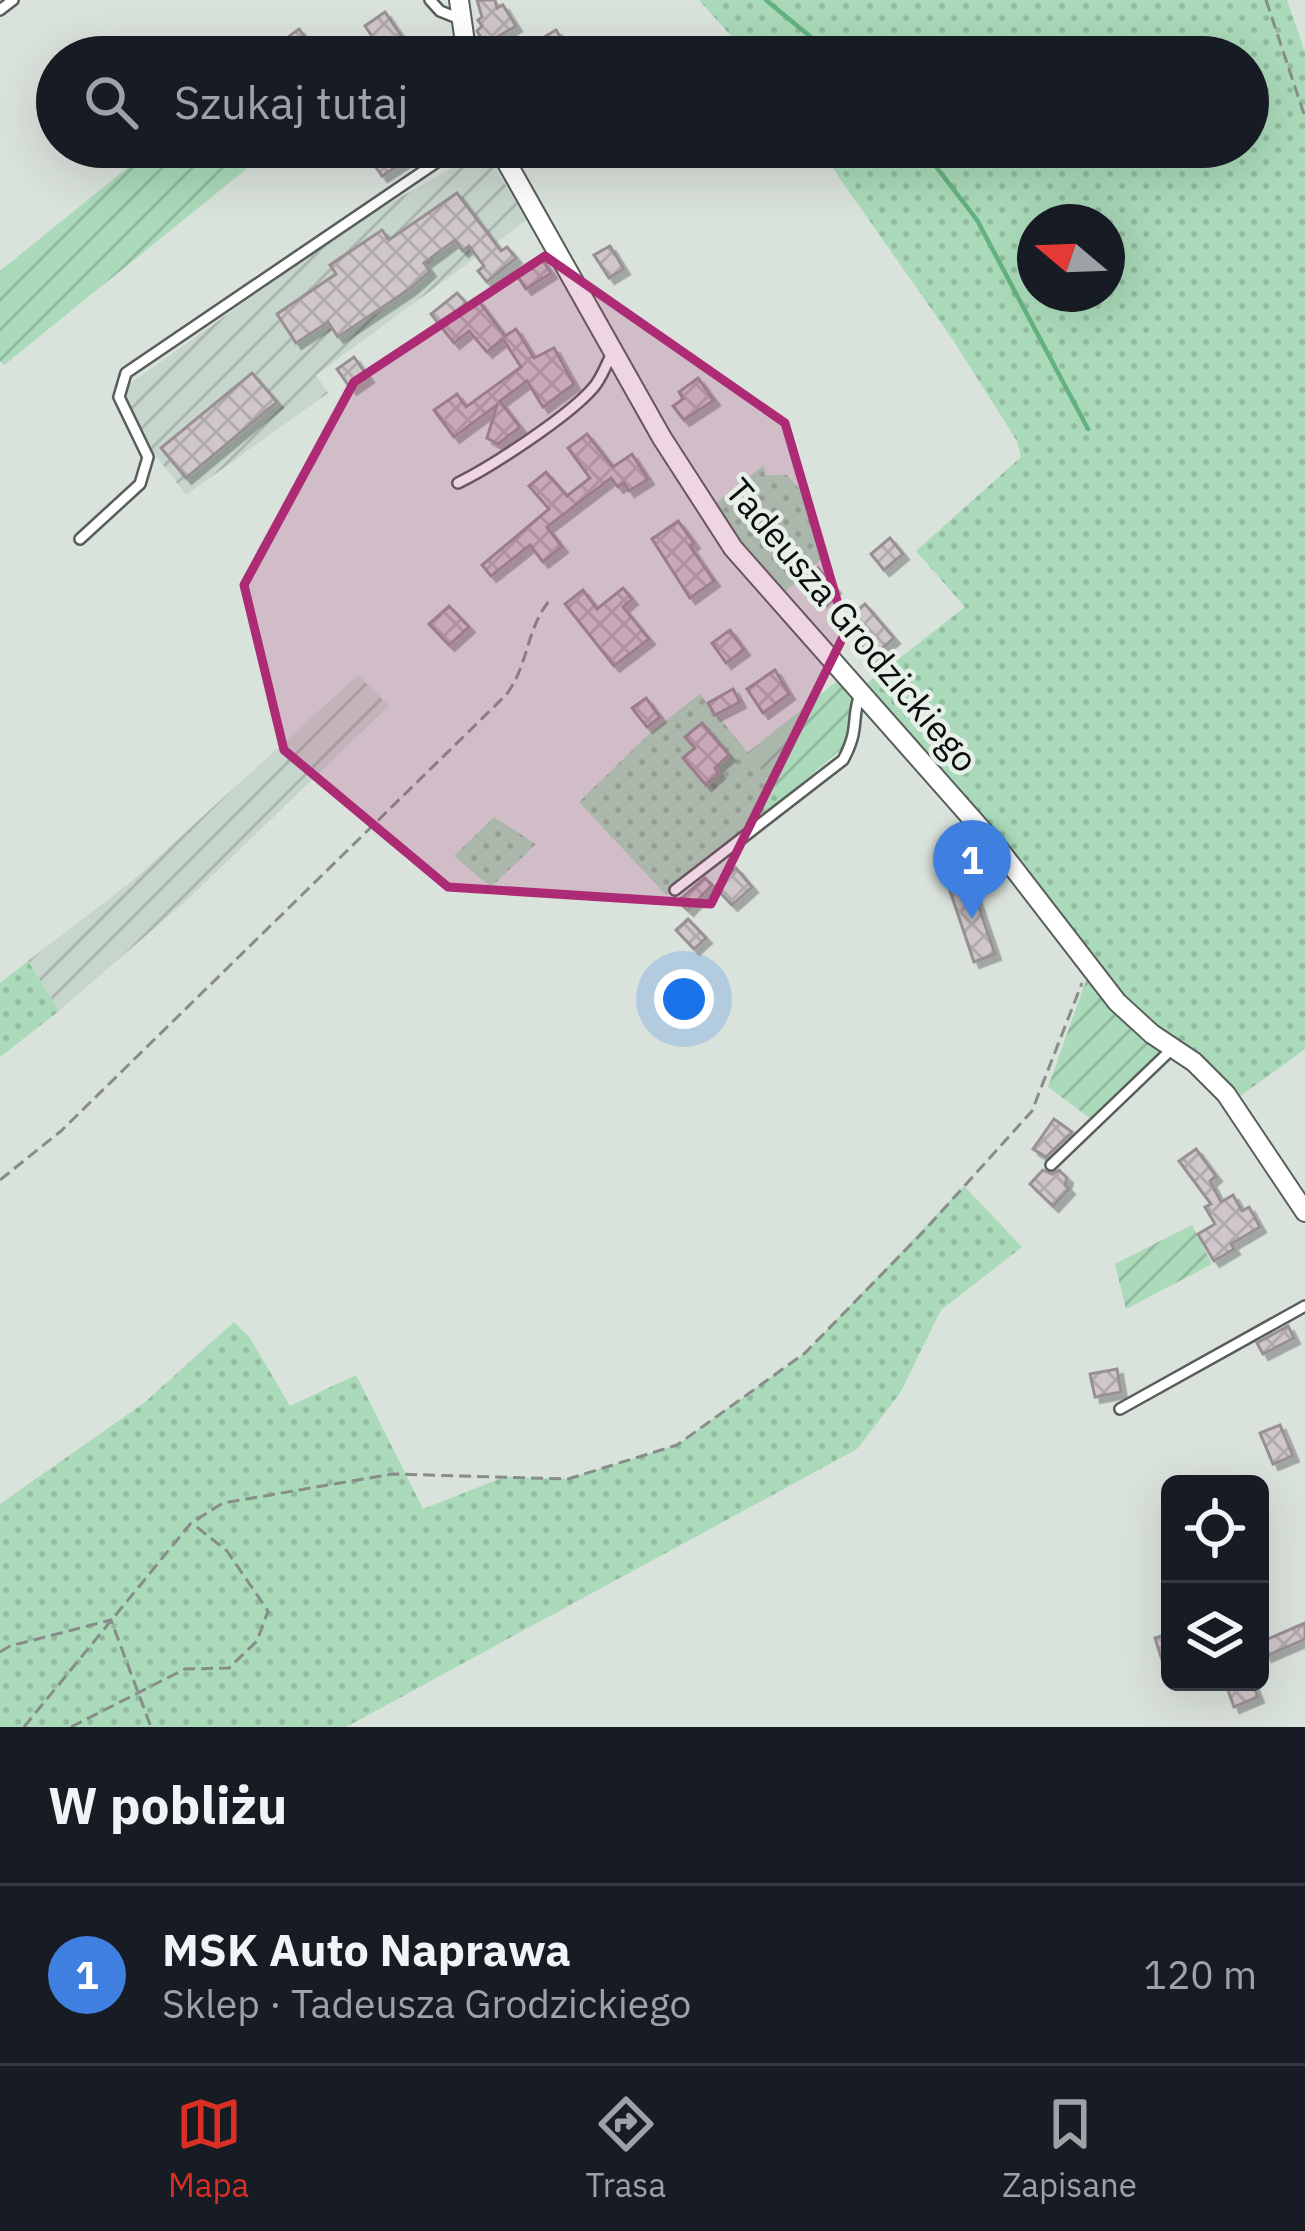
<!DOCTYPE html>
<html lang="pl">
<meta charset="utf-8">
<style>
body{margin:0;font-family:"IBM Plex Sans",sans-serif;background:#20242c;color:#f1f3f6}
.controls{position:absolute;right:36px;bottom:36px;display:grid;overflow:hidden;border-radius:18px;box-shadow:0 12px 48px #0002}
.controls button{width:108px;height:108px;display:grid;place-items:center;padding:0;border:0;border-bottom:3px solid #363941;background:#171b24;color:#f1f3f6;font:60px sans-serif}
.compass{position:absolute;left:1017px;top:204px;width:108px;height:108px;border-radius:50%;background:#171b24;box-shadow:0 12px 48px #0002;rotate:289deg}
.you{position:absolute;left:684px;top:999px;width:42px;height:42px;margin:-30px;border:9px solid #fff;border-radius:50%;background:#1a73e8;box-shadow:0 0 0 18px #1a73e833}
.badge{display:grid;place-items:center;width:78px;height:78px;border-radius:50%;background:#d93025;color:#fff;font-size:39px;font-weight:700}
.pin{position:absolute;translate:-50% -99px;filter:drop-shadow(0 3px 6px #0008)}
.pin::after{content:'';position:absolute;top:63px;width:42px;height:36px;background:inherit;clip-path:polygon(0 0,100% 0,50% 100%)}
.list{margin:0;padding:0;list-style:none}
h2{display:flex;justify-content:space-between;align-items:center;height:156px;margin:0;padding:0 48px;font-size:51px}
h2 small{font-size:39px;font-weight:400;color:#9ea1a6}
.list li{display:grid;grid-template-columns:78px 1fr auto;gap:36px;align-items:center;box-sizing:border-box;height:180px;padding:0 48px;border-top:3px solid #363941}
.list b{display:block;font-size:45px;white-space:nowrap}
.list p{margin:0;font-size:39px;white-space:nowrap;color:#9ea1a6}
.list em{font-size:39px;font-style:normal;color:#9ea1a6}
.icon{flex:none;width:66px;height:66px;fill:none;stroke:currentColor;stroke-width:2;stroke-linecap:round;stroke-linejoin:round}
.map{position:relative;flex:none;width:1305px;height:1727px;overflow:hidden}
.search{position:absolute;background:#171b24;box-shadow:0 12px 48px #0002;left:36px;right:36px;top:36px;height:132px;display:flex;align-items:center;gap:30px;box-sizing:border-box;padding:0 42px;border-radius:66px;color:#9ea1a6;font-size:45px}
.sheet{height:336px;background:#171b24}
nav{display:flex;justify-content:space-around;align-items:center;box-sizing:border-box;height:168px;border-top:3px solid #363941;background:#171b24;font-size:33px;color:#9ea1a6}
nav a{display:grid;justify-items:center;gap:6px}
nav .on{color:#d93025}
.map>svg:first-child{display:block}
.industrial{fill:url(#industrial-furrows)}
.grass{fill:url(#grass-dots);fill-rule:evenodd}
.garden{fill:url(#garden-furrows)}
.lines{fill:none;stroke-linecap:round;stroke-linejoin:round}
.stream{stroke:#64b281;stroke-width:4.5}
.building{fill:url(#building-cross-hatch);stroke:#999094;stroke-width:3;filter:url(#shadow)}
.service-casing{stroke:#585f5a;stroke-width:14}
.minor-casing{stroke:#585f5a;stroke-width:22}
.path{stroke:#878d89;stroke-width:3;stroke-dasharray:12 6;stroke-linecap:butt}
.service{stroke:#fff;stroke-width:9}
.minor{stroke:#fff;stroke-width:18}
.marked{fill:#ad2b75;fill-opacity:0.2;stroke:#ad2b75;stroke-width:9;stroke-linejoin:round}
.labels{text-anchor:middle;stroke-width:9;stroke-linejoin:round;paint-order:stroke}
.street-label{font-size:36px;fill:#0a0d0b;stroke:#e7efe9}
</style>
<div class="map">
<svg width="1305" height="1727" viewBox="0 0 1305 1727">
<defs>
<pattern id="industrial-furrows" width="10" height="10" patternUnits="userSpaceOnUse" patternTransform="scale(3)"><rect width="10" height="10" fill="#c7d6cc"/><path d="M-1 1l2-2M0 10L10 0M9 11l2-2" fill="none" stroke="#aab6ae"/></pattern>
<pattern id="grass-dots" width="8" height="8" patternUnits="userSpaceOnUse" patternTransform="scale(3)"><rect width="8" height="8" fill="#aadab9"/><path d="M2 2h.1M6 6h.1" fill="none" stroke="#91ba9e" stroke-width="1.8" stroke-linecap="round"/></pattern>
<pattern id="garden-furrows" width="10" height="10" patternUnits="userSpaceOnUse" patternTransform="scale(3)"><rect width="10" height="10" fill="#aadab9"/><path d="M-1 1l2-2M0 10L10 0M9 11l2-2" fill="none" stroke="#91ba9e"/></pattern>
<pattern id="building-cross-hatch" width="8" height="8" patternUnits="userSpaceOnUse" patternTransform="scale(3)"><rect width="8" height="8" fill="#d0c7ca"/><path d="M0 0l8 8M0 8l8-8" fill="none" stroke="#b1aaac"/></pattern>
<filter id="shadow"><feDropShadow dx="5.5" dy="5.5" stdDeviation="0" flood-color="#0004"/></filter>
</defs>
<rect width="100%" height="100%" fill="#dae2dc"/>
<g class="industrial">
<path d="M 484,150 L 527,220 L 316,375 L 328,393 L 186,495 L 111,397 L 360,220 Z"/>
<path d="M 358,675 L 389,706 L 188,899 L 59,1011 L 28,961 L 132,881 Z"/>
</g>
<g class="grass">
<path d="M 699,0 L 1287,0 L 1305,52 L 1305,1049 L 1232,1102 L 1152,1034 L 1077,934 L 865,685 L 965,607 L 916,551 L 1021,457 L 1017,441 L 953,340 L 818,147 L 1248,147 L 1248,57 L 750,57 ZM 1035,222 L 1107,222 L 1107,294 L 1035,294 Z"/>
<path d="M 764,465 L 765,475 L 787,475 L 809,500 L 828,553 L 784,593 L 712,506 Z"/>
<path d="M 700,694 L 785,798 L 666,895 L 579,802 L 651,732 Z"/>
<path d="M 494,817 L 536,844 L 491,887 L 454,856 Z"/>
<path d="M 28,961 L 59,1011 L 0,1057 L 0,983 Z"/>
<path d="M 964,1186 L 1022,1247 L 941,1310 L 900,1393 L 857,1449 L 346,1727 L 0,1727 L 0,1504 L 144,1403 L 234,1322 L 250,1338 L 290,1406 L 356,1375 L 423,1509 L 504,1477 L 568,1479 L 677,1445 L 805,1353 Z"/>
</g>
<g class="garden">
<path d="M 153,147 L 244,147 L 255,162 L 4,365 L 0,361 L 0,271 Z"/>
<path d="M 841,678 L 856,695 L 849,742 L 785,798 L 747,753 Z"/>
<path d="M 1087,978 L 1122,1022 L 1164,1049 L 1091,1119 L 1048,1087 Z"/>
<path d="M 1192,1225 L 1212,1264 L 1126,1309 L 1115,1264 Z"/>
</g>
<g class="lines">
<g class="stream">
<path d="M 766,0 L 835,57"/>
<path d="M 921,147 L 977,220 L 1088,429"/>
</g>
</g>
<g class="building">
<path d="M 477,0 L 495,0 L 497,8 L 503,5 L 516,26 L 485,44 L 477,31 L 482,26 L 478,20 L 482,17 Z"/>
<path d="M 385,12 L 400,34 L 414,57 L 386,57 L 365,26 Z"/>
<path d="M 299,29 L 311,45 L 296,56 L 284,40 Z"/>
<path d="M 556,30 L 566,46 L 545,57 L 536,42 Z"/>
<path d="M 403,147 L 427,147 L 382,176 L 375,166 Z"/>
<path d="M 457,193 L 501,251 L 507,247 L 516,258 L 487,282 L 478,271 L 484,266 L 469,246 L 463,251 L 455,240 L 424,263 L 430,271 L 411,288 L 338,337 L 328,322 L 296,343 L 277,314 L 336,274 L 330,265 L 382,230 L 389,240 Z"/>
<path d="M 610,246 L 624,269 L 609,278 L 594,255 Z"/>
<path d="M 541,258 L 551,273 L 526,289 L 516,274 Z"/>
<path d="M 457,293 L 469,306 L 478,300 L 505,336 L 516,329 L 534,358 L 554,348 L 574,384 L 543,407 L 527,381 L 500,401 L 520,427 L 498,444 L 487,438 L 497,405 L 454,437 L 434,410 L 457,394 L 466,407 L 521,367 L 503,339 L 487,352 L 469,331 L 454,343 L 431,314 Z"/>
<path d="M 354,357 L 368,377 L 351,389 L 337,369 Z"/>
<path d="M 252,373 L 277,402 L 186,478 L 161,448 Z"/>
<path d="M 698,378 L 714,400 L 684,420 L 673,406 L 683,399 L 679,392 Z"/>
<path d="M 587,434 L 613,467 L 632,454 L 648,479 L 629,491 L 624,483 L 618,487 L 611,478 L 547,527 L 562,547 L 543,562 L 530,545 L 491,576 L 482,565 L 549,509 L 529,486 L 546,472 L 567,496 L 590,478 L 568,448 Z"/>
<path d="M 678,521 L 694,543 L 690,546 L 714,581 L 690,598 L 652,539 Z"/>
<path d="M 890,538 L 903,554 L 884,570 L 871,554 Z"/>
<path d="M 818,568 L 835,588 L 820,602 L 802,582 Z"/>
<path d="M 623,588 L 632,599 L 623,607 L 649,639 L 614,666 L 565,604 L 583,590 L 597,609 Z"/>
<path d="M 865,604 L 894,638 L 871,658 L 842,623 Z"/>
<path d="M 449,606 L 469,627 L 449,645 L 429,624 Z"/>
<path d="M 730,630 L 744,650 L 726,663 L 712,643 Z"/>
<path d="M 775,670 L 789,694 L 763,713 L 747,689 Z"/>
<path d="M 733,689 L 740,702 L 715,715 L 708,703 Z"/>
<path d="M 646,698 L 660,717 L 647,727 L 632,708 Z"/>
<path d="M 702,723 L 729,755 L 715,768 L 719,773 L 706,785 L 683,758 L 695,748 L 685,737 Z"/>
<path d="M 736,868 L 752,887 L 732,905 L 715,887 Z"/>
<path d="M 705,878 L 712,885 L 688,910 L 678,901 Z"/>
<path d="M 970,881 L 995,954 L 974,962 L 949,888 Z"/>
<path d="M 688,919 L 706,938 L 694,949 L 676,930 Z"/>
<path d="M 1054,1119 L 1072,1132 L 1046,1157 L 1033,1149 Z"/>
<path d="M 1196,1149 L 1216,1176 L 1210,1181 L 1221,1202 L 1233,1195 L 1242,1211 L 1249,1207 L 1260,1227 L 1231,1244 L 1234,1249 L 1214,1261 L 1198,1234 L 1215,1224 L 1205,1207 L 1211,1204 L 1179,1161 Z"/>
<path d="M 1043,1170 L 1052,1174 L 1059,1170 L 1067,1178 L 1065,1185 L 1069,1189 L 1053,1206 L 1030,1184 Z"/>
<path d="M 1288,1326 L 1294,1338 L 1263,1354 L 1257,1343 Z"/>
<path d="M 1117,1369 L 1121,1392 L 1095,1397 L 1090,1374 Z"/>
<path d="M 1280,1425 L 1293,1456 L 1273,1464 L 1260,1433 Z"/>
<path d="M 1305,1623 L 1305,1639 L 1266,1656 L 1261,1642 Z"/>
<path d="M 1170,1633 L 1170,1675 L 1167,1676 L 1155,1638 Z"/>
<path d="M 1225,1682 L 1252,1682 L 1258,1697 L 1234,1707 Z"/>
</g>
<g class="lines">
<g class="service-casing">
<g id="service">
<path d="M 430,0 L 440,11 L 460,19"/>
<path d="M 0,10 L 13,0"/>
<path d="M 458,483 C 491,467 569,416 593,388 C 602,378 605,366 612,354"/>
<path d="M 80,539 L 140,484 L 148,457 L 119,397 L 126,373 L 459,147"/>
<path d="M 675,890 L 843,760 C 860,729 851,719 860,694"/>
<path d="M 1051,1165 L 1173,1048"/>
<path d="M 1120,1409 L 1305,1306"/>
</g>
</g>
<g class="minor-casing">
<g id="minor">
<path d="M 459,0 L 467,57"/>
<path d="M 498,147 L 662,438 L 733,548 L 998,848 L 1117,1002 L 1152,1034 L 1194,1062 L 1226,1094 L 1305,1212"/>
</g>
</g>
<g class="path">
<path d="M 1266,0 L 1305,117"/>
<path d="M 0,1180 L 61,1131 L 506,695 C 529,665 526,628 550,600"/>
<path d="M 0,1652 L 10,1646 L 111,1620 L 151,1727"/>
<path d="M 24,1727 L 191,1523 L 223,1503 L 393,1474 L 568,1479 L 677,1445 L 805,1353 L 923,1232 L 1032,1111 L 1082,983"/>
<path d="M 71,1727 L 185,1669 L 229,1668 L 257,1641 L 268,1611 L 227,1551 L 193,1524"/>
</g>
<use href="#service" class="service"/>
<use href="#minor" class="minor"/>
</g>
<path class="marked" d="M 545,256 L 785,423 L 846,631 L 711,904 L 448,887 L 284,750 L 244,585 L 354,382 Z"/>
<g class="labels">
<g class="street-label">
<text transform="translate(852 625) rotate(50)" y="13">Tadeusza Grodzickiego</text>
</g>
</g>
</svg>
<div class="controls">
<button><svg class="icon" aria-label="locate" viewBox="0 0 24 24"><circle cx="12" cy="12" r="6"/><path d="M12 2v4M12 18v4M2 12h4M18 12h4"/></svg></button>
<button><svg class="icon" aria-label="layers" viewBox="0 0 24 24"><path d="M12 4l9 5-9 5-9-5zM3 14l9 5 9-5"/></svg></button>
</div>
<svg class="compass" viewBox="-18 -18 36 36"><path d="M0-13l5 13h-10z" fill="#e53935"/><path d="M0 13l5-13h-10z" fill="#9ea1a6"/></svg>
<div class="you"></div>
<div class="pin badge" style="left:972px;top:919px;background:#3f7fe0">1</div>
<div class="search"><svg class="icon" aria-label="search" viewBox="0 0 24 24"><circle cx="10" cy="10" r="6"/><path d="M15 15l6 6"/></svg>Szukaj tutaj</div>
</div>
<section class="sheet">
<h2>W pobliżu<small></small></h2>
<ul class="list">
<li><span class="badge" style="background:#3f7fe0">1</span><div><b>MSK Auto Naprawa</b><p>Sklep · Tadeusza Grodzickiego</p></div><em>120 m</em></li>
</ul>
</section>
<nav>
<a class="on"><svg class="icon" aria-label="map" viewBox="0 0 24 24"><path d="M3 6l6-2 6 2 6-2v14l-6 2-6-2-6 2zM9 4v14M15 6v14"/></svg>Mapa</a>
<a><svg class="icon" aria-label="directions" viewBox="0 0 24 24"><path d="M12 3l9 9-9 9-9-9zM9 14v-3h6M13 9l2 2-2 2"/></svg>Trasa</a>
<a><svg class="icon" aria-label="saved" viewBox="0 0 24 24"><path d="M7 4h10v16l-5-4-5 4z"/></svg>Zapisane</a>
</nav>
